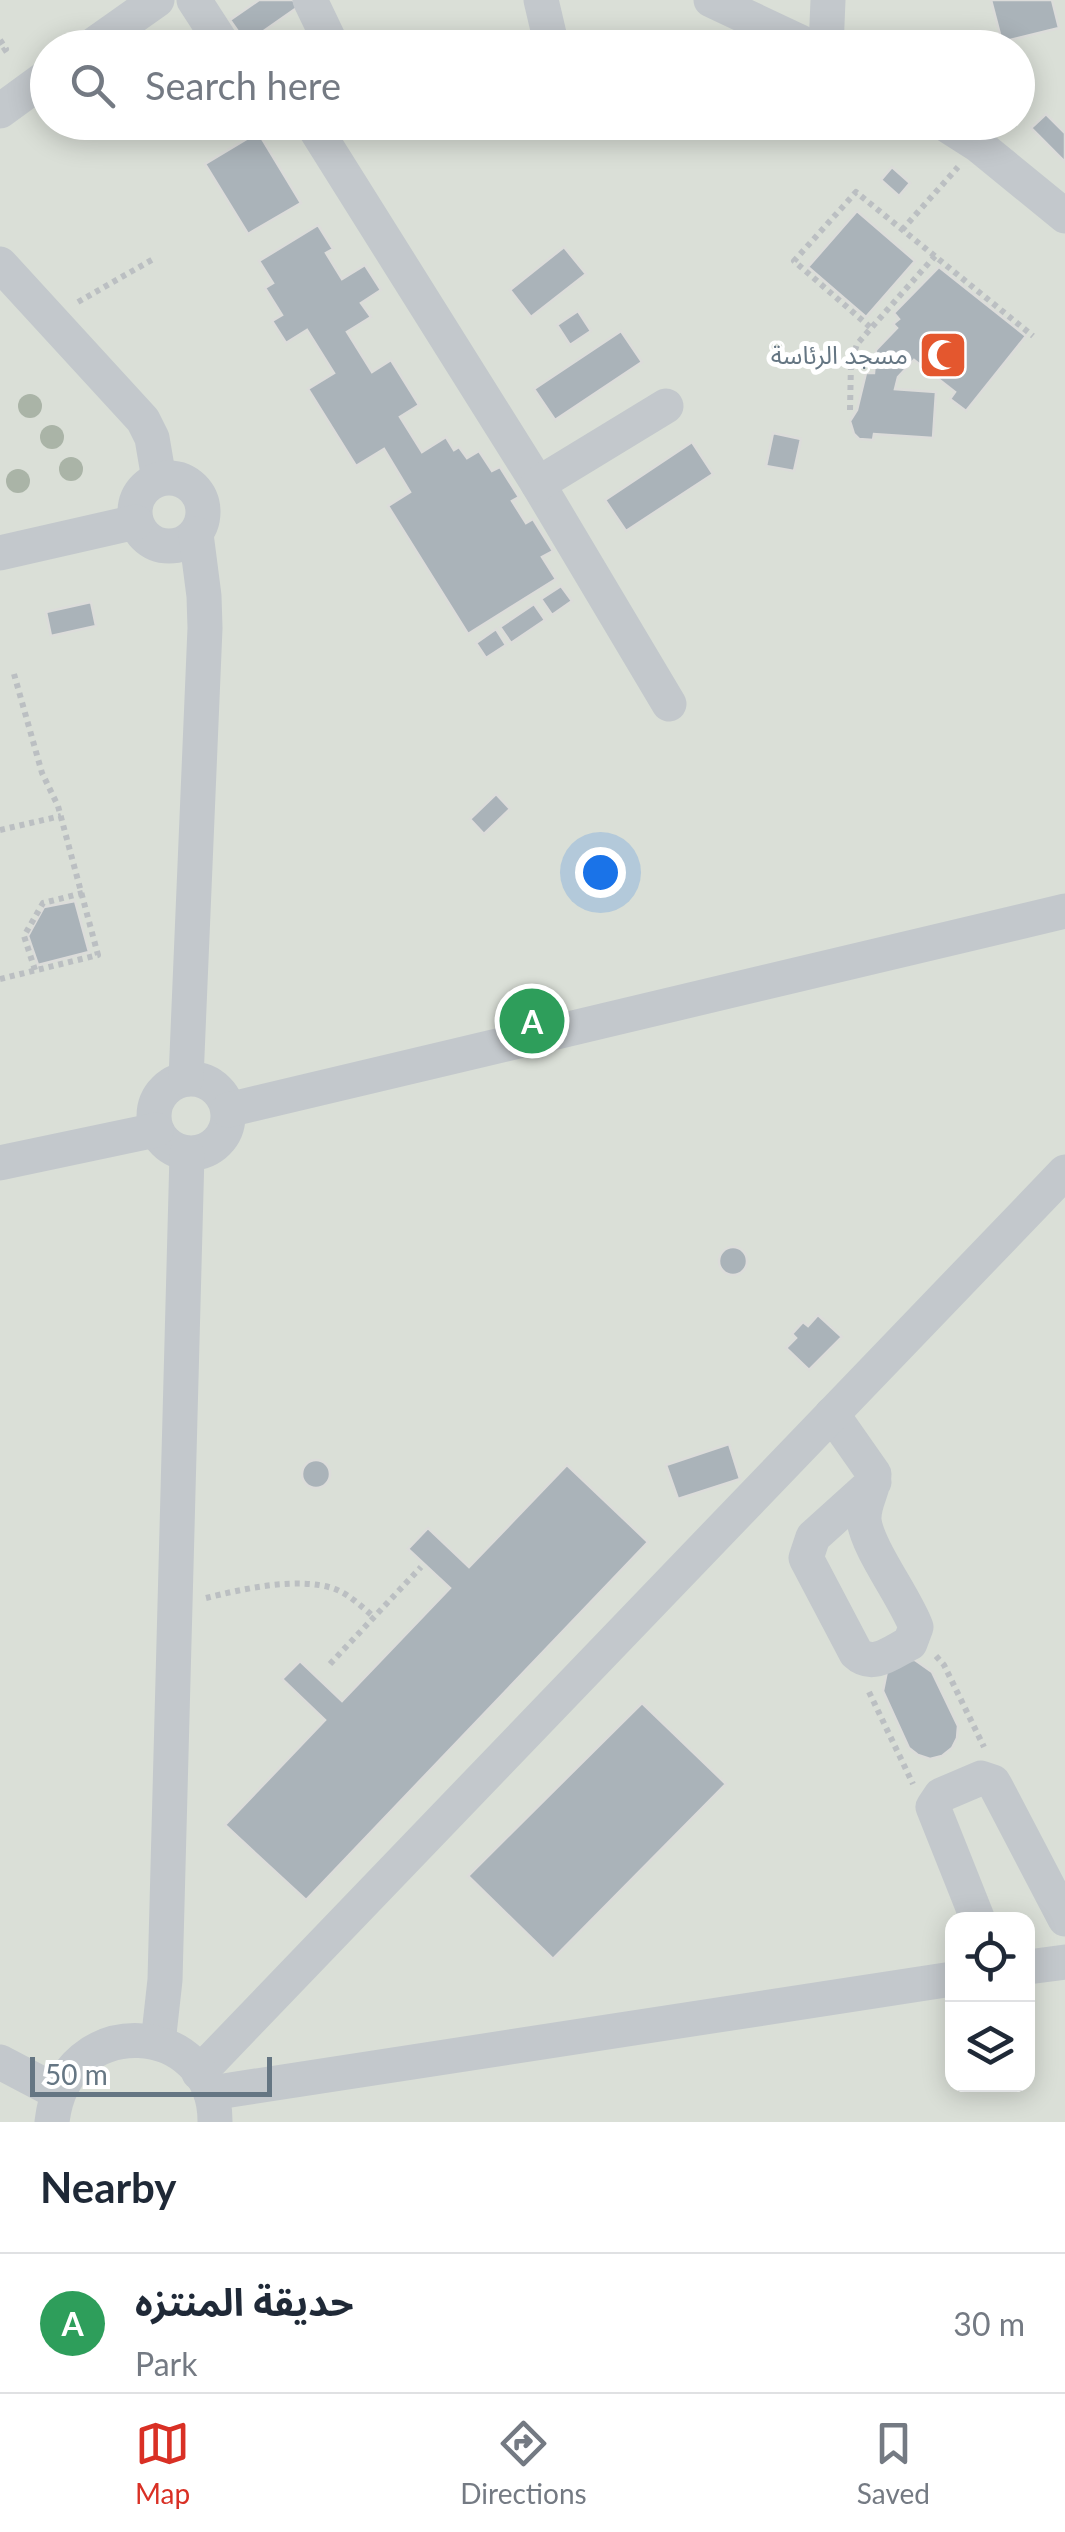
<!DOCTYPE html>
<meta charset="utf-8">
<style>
body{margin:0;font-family:Lato,"Noto Sans Arabic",sans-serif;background:#f6f6f7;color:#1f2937}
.controls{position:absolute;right:30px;bottom:30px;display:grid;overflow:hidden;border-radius:20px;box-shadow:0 5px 25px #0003}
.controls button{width:90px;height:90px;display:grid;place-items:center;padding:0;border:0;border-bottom:2px solid #e0e1e3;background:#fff;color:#1f2937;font:50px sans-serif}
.scale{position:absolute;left:30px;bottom:25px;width:242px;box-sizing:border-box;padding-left:10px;border:5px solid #657683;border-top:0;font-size:28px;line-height:35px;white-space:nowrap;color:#657683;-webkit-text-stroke:8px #fff;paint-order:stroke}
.you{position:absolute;left:600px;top:872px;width:35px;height:35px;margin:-25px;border:8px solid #fff;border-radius:50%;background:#1a73e8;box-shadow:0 0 0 15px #1a73e833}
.badge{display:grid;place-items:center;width:65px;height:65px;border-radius:50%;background:#d93025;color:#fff;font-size:32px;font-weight:700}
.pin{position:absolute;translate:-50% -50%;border:5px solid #fff;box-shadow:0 2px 10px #0006}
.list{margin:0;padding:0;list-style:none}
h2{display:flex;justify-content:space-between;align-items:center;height:130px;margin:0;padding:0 40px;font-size:42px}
h2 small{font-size:32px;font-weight:400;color:#747a83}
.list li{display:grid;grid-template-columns:65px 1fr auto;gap:30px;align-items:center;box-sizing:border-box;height:140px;padding:0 40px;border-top:2px solid #e0e1e3}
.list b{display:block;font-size:38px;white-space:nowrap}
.list p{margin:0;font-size:32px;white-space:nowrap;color:#747a83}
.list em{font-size:32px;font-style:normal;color:#747a83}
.icon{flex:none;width:55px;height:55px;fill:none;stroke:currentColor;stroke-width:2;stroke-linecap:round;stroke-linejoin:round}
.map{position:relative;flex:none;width:1065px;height:2122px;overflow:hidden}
.search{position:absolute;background:#fff;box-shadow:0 5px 25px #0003;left:30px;right:30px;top:30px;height:110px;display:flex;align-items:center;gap:25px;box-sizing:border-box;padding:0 35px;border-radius:55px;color:#747a83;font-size:38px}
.sheet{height:270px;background:#fff}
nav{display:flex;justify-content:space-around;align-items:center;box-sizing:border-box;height:140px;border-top:2px solid #e0e1e3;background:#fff;font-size:28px;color:#747a83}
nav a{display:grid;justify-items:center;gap:5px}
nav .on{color:#d93025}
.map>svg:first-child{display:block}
.green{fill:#dadfd7;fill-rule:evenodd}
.building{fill:#aab3b9;stroke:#dcdcda;stroke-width:2.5}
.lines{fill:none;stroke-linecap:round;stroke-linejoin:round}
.path{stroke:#bbbfc2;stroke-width:6;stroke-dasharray:5 5;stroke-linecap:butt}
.minor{stroke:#c3c8cc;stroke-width:35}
.tree{fill:#aab4a7}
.labels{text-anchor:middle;stroke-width:10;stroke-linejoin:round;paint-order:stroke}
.poi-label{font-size:25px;fill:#657683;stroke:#fff;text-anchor:end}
</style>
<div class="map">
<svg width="1065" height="2122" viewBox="0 0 1065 2122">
<rect width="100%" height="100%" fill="#fafaf8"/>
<path class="green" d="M 0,0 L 1065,0 L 1065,2122 L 0,2122 ZM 48,48 L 1018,48 L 1018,122 L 48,122 ZM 952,1920 L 1028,1920 L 1028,2084 L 952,2084 Z"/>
<g class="building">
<path d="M 259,0 L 293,0 L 298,7 L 255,37 L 262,48 L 240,48 L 238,44 L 244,40 L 230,20 Z"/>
<path d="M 991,0 L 1052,0 L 1059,28 L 1002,42 Z"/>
<path d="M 1046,114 L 1065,133 L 1065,162 L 1031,128 Z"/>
<path d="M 258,132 L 301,203 L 248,234 L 205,164 Z"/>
<path d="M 892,167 L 910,183 L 899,196 L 881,180 Z"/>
<path d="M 857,211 L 915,261 L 866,317 L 808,267 Z"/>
<path d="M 318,225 L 333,249 L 326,253 L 342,279 L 365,265 L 381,290 L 361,303 L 371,317 L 347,332 L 372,372 L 391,360 L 419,405 L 400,417 L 422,452 L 446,437 L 454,450 L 459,447 L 467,458 L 479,451 L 492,471 L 500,467 L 519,497 L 512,501 L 526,523 L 533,519 L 553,551 L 542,557 L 556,579 L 468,634 L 388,506 L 410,492 L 384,449 L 356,466 L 308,389 L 334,373 L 307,330 L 286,343 L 272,321 L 282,315 L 265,288 L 273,283 L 259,261 Z"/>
<path d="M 564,247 L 586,274 L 531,317 L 510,290 Z"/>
<path d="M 939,267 L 1026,336 L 966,411 L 950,399 L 955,392 L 914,360 L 898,377 L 895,389 L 936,392 L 933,438 L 874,434 L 873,440 L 859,439 L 854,434 L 850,421 L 857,410 L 866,373 L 874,373 L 876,350 L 897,328 L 893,324 L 899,319 L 894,313 Z"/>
<path d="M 578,311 L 591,331 L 570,345 L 557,325 Z"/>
<path d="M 621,331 L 642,362 L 555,420 L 534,389 Z"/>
<path d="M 773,433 L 801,439 L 794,471 L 766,466 Z"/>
<path d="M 692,442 L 713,474 L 626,531 L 605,500 Z"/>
<path d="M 561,586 L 572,601 L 552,615 L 541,599 Z"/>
<path d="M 91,602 L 96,626 L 51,636 L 46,612 Z"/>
<path d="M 534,604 L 545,620 L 511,643 L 500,627 Z"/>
<path d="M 496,629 L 506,645 L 486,658 L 476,643 Z"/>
<path d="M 496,794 L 510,809 L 484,834 L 470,819 Z"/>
<path d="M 75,901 L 89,952 L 38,965 L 28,936 L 44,907 Z"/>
<circle cx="733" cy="1261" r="14"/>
<path d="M 818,1315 L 842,1337 L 809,1370 L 786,1348 L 796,1338 L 792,1334 L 803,1322 L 808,1326 Z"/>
<path d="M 729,1444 L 740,1479 L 678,1499 L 666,1465 Z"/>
<circle cx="316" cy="1474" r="14"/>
<path d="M 567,1465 L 648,1542 L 306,1900 L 225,1825 L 325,1720 L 282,1679 L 300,1661 L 342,1701 L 450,1588 L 408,1549 L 428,1528 L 469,1567 Z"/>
<path d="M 904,1660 L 915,1660 L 932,1672 L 958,1726 L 957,1738 L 952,1748 L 942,1756 L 930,1759 L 918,1755 L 909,1748 L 883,1691 L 887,1671 Z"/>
<path d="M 642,1703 L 726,1784 L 553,1959 L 468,1876 Z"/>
</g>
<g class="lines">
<g class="path">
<path d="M 0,40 L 6,49 L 0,53"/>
<path d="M 902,230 L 958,167"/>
<path d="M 78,302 L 155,258"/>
<path d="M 870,327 L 794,261 L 856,192 L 1033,336"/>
<path d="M 850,410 L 851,363 L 857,344 L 935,256"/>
<path d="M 0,830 L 61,816"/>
<path d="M 35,970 L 24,936 L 43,903 L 83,893"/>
<path d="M 0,979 L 98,955 L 58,806 L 42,773 L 14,674"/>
<path d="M 206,1598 C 242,1589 299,1576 335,1589 C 350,1595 362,1607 374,1617"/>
<path d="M 936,1656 L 944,1665 L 984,1747"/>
<path d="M 330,1664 L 421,1567"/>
<path d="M 869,1692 L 913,1784"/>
</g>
<g class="minor">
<path d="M 194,0 L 225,48"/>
<path d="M 310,0 L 333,48"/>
<path d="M 541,0 L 549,34"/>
<path d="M 711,0 L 813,48"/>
<path d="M 89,48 L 157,0"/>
<path d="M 826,48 L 828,0"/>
<path d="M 0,111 L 48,76"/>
<path d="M 311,122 L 538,484 L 669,704"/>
<path d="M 942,122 L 978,145 L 1065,216"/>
<path d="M 0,264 L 143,420 L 152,438 L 159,479"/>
<circle cx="169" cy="512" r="34"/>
<path d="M 538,484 L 666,406"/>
<path d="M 0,553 L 136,522"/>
<circle cx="191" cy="1116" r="37"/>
<path d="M 186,1079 L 205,628 L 204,596 L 196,534"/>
<path d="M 228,1110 L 1065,911"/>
<path d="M 0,1163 L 156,1130"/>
<path d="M 832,1414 L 874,1474 C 874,1490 863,1503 864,1520 C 867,1548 905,1597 916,1627 L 910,1643 C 892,1652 873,1669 856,1653 L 806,1558 L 813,1537 L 874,1482"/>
<path d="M 978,1920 L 933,1807 L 941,1795 L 981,1778 L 993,1782 L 996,1787 L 1065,1919"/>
<path d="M 1028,1967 L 1065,1962"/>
<path d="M 158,2043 L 165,1980 L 187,1154"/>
<path d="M 0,2062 L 57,2092"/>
<path d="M 199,2073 L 1065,1172"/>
<path d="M 211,2093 L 952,1979"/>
<path d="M 52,2122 C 65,2007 216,2020 215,2122"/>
</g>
</g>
<g class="tree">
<circle cx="30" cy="406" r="12"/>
<circle cx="52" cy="437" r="12"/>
<circle cx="71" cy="469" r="12"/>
<circle cx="18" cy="481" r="12"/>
</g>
<defs>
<g id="mosque-square" transform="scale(2.5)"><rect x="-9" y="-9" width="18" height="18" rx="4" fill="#e4572e" stroke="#fff"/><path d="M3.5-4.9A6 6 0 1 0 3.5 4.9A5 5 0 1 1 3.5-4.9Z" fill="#fff"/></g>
</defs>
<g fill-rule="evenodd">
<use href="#mosque-square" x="943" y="355"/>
</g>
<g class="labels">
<g class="poi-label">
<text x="908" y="364">مسجد الرئاسة</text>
</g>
</g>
</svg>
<div class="controls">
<button><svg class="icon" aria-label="locate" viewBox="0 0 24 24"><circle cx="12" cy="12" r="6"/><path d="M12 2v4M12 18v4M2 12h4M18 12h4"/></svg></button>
<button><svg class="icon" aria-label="layers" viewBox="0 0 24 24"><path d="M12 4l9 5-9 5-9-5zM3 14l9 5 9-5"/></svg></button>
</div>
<div class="scale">50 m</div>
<div class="you"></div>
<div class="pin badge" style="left:532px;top:1021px;background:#2e9e5b">A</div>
<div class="search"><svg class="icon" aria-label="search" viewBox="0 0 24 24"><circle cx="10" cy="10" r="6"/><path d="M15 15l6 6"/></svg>Search here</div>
</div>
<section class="sheet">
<h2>Nearby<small></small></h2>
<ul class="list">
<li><span class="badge" style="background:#2e9e5b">A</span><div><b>حديقة المنتزه</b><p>Park</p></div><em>30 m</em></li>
</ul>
</section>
<nav>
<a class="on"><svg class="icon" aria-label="map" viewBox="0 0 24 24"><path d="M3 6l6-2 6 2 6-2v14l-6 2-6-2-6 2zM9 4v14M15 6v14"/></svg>Map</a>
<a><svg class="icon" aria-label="directions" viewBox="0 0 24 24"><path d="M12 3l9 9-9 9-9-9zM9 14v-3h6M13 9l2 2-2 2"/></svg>Directions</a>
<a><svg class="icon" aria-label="saved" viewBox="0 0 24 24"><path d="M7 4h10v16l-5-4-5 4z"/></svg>Saved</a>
</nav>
